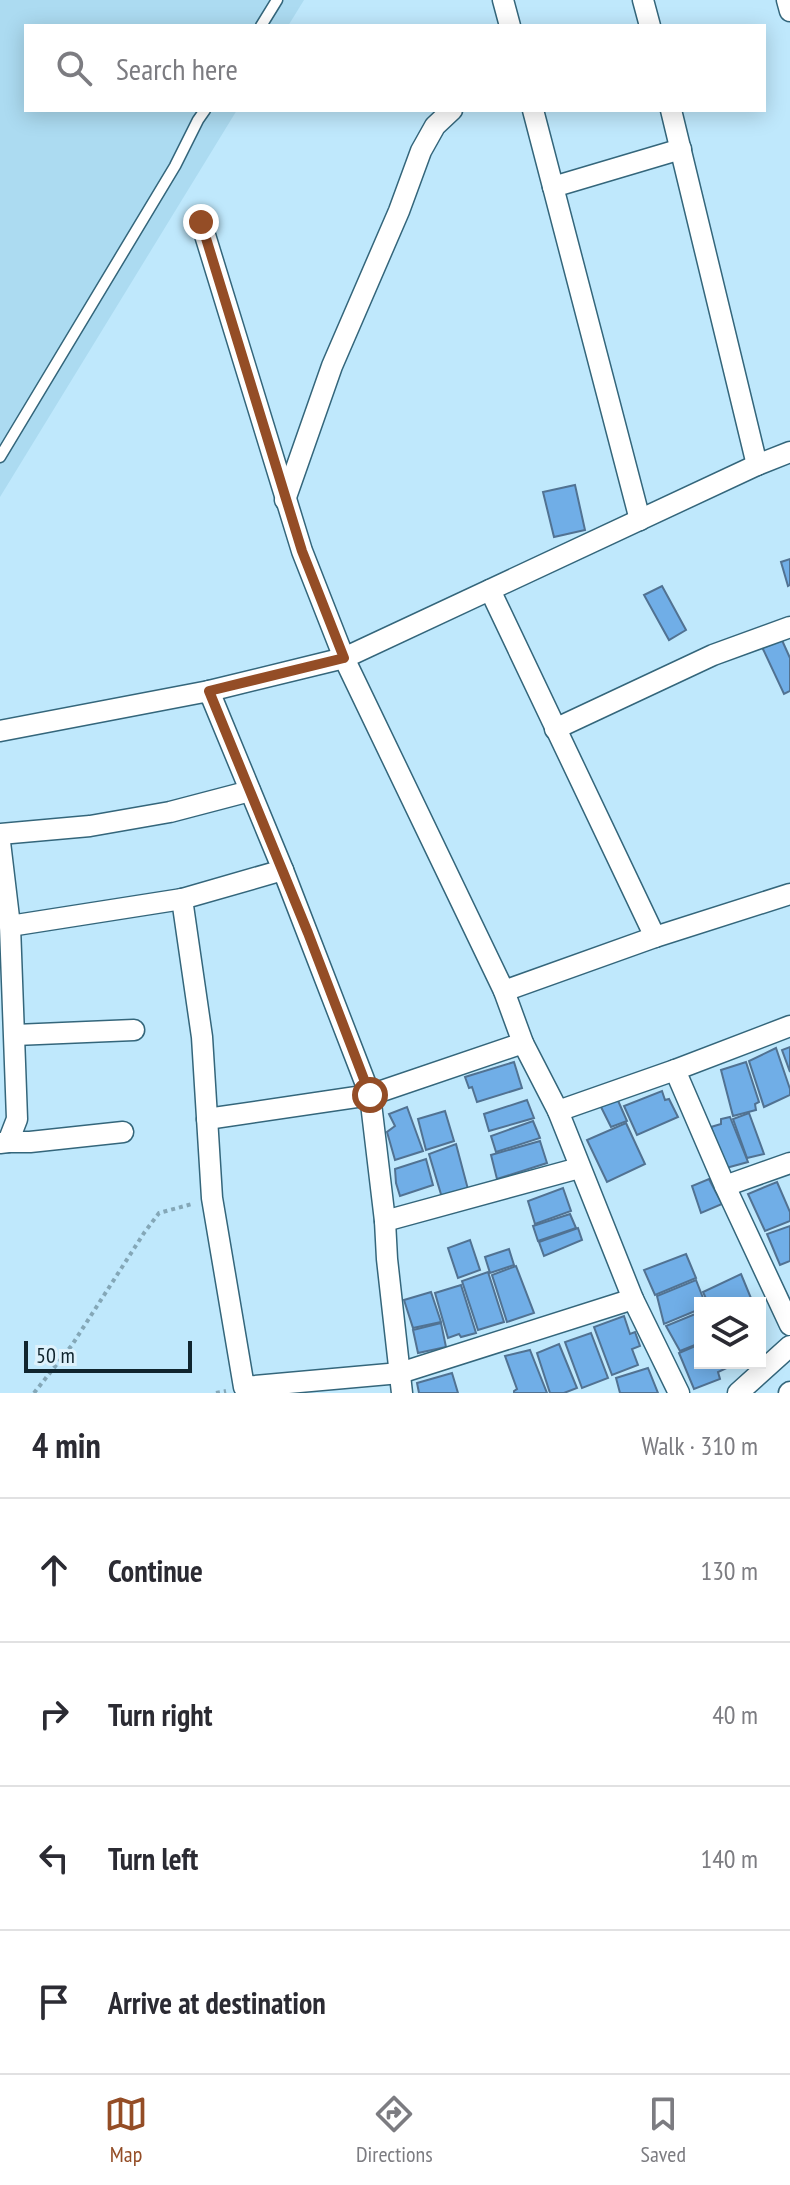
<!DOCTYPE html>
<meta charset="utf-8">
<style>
body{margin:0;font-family:"PT Sans Narrow",sans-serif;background:#f7f7f7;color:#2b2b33}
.controls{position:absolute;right:24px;bottom:24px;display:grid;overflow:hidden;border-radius:0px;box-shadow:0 4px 20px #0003}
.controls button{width:72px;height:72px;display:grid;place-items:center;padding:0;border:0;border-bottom:2px solid #e1e1e2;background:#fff;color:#2b2b33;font:40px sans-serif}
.scale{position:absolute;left:24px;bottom:20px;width:168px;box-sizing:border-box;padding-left:8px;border:4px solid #10252e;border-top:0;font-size:22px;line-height:28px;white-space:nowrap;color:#10252e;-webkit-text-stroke:6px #def2fc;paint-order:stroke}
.stop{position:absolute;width:24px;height:24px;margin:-18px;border:6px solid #944d26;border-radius:50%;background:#fff}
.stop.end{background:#944d26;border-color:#fff;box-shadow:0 2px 8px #0008}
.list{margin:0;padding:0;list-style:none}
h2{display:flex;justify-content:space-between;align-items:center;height:104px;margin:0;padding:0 32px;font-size:34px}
h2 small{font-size:26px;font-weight:400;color:#7c7c81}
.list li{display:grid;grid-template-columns:52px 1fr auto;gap:24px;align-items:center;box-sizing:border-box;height:144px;padding:0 32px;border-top:2px solid #e1e1e2}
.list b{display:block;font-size:30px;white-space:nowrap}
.list em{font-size:26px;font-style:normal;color:#7c7c81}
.icon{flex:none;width:44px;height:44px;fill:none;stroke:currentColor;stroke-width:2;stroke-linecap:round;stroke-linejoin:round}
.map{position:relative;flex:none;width:790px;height:1393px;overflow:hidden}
.search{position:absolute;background:#fff;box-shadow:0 4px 20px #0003;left:24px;right:24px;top:24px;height:88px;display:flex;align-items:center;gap:20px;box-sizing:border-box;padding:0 28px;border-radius:0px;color:#7c7c81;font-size:30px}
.sheet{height:680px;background:#fff}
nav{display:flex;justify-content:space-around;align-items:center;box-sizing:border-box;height:112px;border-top:2px solid #e1e1e2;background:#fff;font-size:22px;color:#7c7c81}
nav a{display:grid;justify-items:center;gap:4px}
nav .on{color:#944d26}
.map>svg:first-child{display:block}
.built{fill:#acdbf1}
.building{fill:#70aee7;stroke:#517292;stroke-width:2}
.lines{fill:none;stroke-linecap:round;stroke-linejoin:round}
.lane-casing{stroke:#34667b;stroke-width:13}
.street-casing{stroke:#34667b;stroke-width:23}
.path{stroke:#84a7b7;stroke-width:4;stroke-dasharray:4 4;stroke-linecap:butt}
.lane{stroke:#fff;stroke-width:10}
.street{stroke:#fff;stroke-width:20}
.route{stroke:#944d26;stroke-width:10}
</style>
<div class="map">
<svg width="790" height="1393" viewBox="0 0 790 1393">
<rect width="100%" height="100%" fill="#bfe8fc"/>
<path class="built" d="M 0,0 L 304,0 L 288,26 L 26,26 L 26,110 L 237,110 L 0,497 Z"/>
<g class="building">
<path d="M 575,485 L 585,530 L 554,537 L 543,492 Z"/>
<path d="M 790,559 L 790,585 L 788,586 L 781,562 Z"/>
<path d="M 662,586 L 686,630 L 669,640 L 644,595 Z"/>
<path d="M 781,638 L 790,658 L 790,691 L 784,694 L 762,647 Z"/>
<path d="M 790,1047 L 790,1072 L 782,1050 Z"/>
<path d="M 776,1048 L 790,1089 L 790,1095 L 764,1107 L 749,1061 Z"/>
<path d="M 514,1062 L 522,1088 L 477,1102 L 472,1087 L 469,1088 L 465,1077 Z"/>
<path d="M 746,1062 L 759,1102 L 755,1104 L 756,1110 L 733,1116 L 721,1070 Z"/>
<path d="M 662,1091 L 665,1100 L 669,1099 L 678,1117 L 637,1135 L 624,1106 Z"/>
<path d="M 616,1096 L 627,1121 L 611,1127 L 599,1103 Z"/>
<path d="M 527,1100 L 534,1118 L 489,1131 L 484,1114 Z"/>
<path d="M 407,1107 L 423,1151 L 395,1160 L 387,1132 L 395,1126 L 389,1114 Z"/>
<path d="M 445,1111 L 454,1141 L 426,1150 L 418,1119 Z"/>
<path d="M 749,1113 L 764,1154 L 747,1158 L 733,1119 Z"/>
<path d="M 730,1117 L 748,1162 L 726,1168 L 711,1127 L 721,1124 L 721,1119 Z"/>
<path d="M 533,1121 L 540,1138 L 496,1152 L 491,1136 Z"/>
<path d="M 626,1123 L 645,1164 L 607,1182 L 587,1140 Z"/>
<path d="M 540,1141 L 547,1163 L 497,1179 L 491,1155 Z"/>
<path d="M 456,1144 L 469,1193 L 443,1201 L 429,1154 Z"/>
<path d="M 426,1159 L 433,1185 L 400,1196 L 396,1183 L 395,1169 Z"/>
<path d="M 709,1179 L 722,1204 L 701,1213 L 692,1186 Z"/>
<path d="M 777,1182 L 790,1212 L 790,1221 L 765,1231 L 748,1194 Z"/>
<path d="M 563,1188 L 571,1211 L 535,1224 L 528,1201 Z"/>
<path d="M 570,1214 L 576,1228 L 538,1241 L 533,1226 Z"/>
<path d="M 790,1226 L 790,1261 L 780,1265 L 767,1234 Z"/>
<path d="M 578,1228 L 582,1240 L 544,1256 L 539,1242 Z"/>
<path d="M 470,1240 L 480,1270 L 458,1278 L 448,1248 Z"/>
<path d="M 509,1249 L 514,1265 L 490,1273 L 485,1257 Z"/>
<path d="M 686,1254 L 696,1278 L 655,1295 L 644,1270 Z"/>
<path d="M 516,1266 L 534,1313 L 507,1322 L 492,1275 Z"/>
<path d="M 488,1272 L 504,1322 L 478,1330 L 462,1281 Z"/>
<path d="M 741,1274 L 753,1303 L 708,1303 L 703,1292 Z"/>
<path d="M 696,1280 L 705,1303 L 700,1303 L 700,1309 L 664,1324 L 657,1296 Z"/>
<path d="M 461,1285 L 476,1333 L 461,1337 L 459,1334 L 448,1338 L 435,1293 Z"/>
<path d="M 431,1292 L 441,1322 L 413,1328 L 404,1300 Z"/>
<path d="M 700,1312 L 700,1343 L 680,1351 L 666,1326 Z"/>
<path d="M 624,1316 L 630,1334 L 635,1332 L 640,1346 L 632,1349 L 638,1365 L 612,1375 L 594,1327 Z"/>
<path d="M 441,1323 L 446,1347 L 418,1353 L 413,1330 Z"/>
<path d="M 591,1333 L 608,1378 L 582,1388 L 565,1342 Z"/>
<path d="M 559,1344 L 577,1388 L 564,1393 L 550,1393 L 537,1353 Z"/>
<path d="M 700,1344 L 700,1363 L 732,1363 L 733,1365 L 718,1372 L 720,1379 L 694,1389 L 679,1353 Z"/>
<path d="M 530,1350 L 547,1393 L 514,1393 L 514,1391 L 517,1389 L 505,1356 Z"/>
<path d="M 648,1368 L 658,1393 L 620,1393 L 616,1378 Z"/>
<path d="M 452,1373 L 458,1393 L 419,1393 L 417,1383 Z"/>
</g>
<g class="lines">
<g class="lane-casing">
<g id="lane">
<path d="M 261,26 L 277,0"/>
<path d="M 0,457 L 175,166 L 198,120 L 205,110"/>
</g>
</g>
<g class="street-casing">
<g id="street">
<path d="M 503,0 L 510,26"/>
<path d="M 643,0 L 650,26"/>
<path d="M 787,0 L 790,11"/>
<path d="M 533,110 L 640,520"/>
<path d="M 671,110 L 757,465 L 790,452"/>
<path d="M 553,187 L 681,149"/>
<path d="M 201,222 L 302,551 L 344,658 L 757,465"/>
<path d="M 285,500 L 332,366 L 399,211 L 421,151 L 435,126 L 452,110"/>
<path d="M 490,590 L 655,937"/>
<path d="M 209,691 L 344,658 L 504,991 L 523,1043 L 558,1111 L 633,1299 L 679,1393"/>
<path d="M 555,729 L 713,655 L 790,627"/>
<path d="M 0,731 L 209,691 L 283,870 L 182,899 L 10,926 L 0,842"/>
<path d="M 0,834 L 90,826 L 170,812 L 250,791"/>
<path d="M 182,899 L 202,1037 L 212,1198 L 244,1387 L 400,1373 L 633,1299"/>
<path d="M 504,991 L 655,937 L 790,894"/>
<path d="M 790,1026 L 675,1070 L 725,1186 L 790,1325"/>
<path d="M 15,1035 L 134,1030"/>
<path d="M 558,1111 L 675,1070"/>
<path d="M 207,1119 L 370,1095 L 283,870"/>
<path d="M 8,1142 L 30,1142 L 123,1132"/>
<path d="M 0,1143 L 8,1142 L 17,1119 L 10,926"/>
<path d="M 725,1186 L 790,1163"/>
<path d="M 385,1221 L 579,1168"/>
<path d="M 402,1393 L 387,1259 L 385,1221 L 370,1095 L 523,1043"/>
<path d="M 738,1393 L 790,1346"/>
<path d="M 789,1393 L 790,1392"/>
</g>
</g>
<g class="path">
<path d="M 34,1393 L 72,1345 L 144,1233 L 159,1213 L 192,1204"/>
<path d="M 216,1393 L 226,1391"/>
</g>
<use href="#lane" class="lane"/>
<use href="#street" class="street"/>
</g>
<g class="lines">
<path class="route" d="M 201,222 L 302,551 L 344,658 L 209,691 L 308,933 L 370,1095"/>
</g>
</svg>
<div class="controls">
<button><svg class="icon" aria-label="layers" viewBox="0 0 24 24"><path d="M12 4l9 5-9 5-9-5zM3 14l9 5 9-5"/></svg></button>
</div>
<div class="scale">50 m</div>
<div class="stop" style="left:370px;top:1095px"></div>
<div class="stop end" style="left:201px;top:222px"></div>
<div class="search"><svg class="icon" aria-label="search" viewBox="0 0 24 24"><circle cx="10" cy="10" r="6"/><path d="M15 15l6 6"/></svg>Search here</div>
</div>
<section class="sheet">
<h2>4 min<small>Walk · 310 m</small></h2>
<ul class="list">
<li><svg class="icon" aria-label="ahead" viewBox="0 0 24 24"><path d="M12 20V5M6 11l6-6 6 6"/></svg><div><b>Continue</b></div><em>130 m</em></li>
<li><svg class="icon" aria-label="right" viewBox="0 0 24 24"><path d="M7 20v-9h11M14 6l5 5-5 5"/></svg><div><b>Turn right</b></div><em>40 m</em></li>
<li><svg class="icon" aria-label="left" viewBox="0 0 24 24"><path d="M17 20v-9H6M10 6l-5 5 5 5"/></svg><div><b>Turn left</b></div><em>140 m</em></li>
<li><svg class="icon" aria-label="arrive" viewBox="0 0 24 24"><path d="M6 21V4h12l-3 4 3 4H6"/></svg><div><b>Arrive at destination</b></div></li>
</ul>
</section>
<nav>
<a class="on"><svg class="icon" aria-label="map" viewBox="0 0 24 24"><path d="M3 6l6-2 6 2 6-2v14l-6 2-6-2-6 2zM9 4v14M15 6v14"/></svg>Map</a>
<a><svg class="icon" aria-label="directions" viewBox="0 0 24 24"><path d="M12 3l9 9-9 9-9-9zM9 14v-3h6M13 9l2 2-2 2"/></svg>Directions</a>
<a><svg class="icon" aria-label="saved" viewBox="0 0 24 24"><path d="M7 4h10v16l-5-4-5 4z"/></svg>Saved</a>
</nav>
